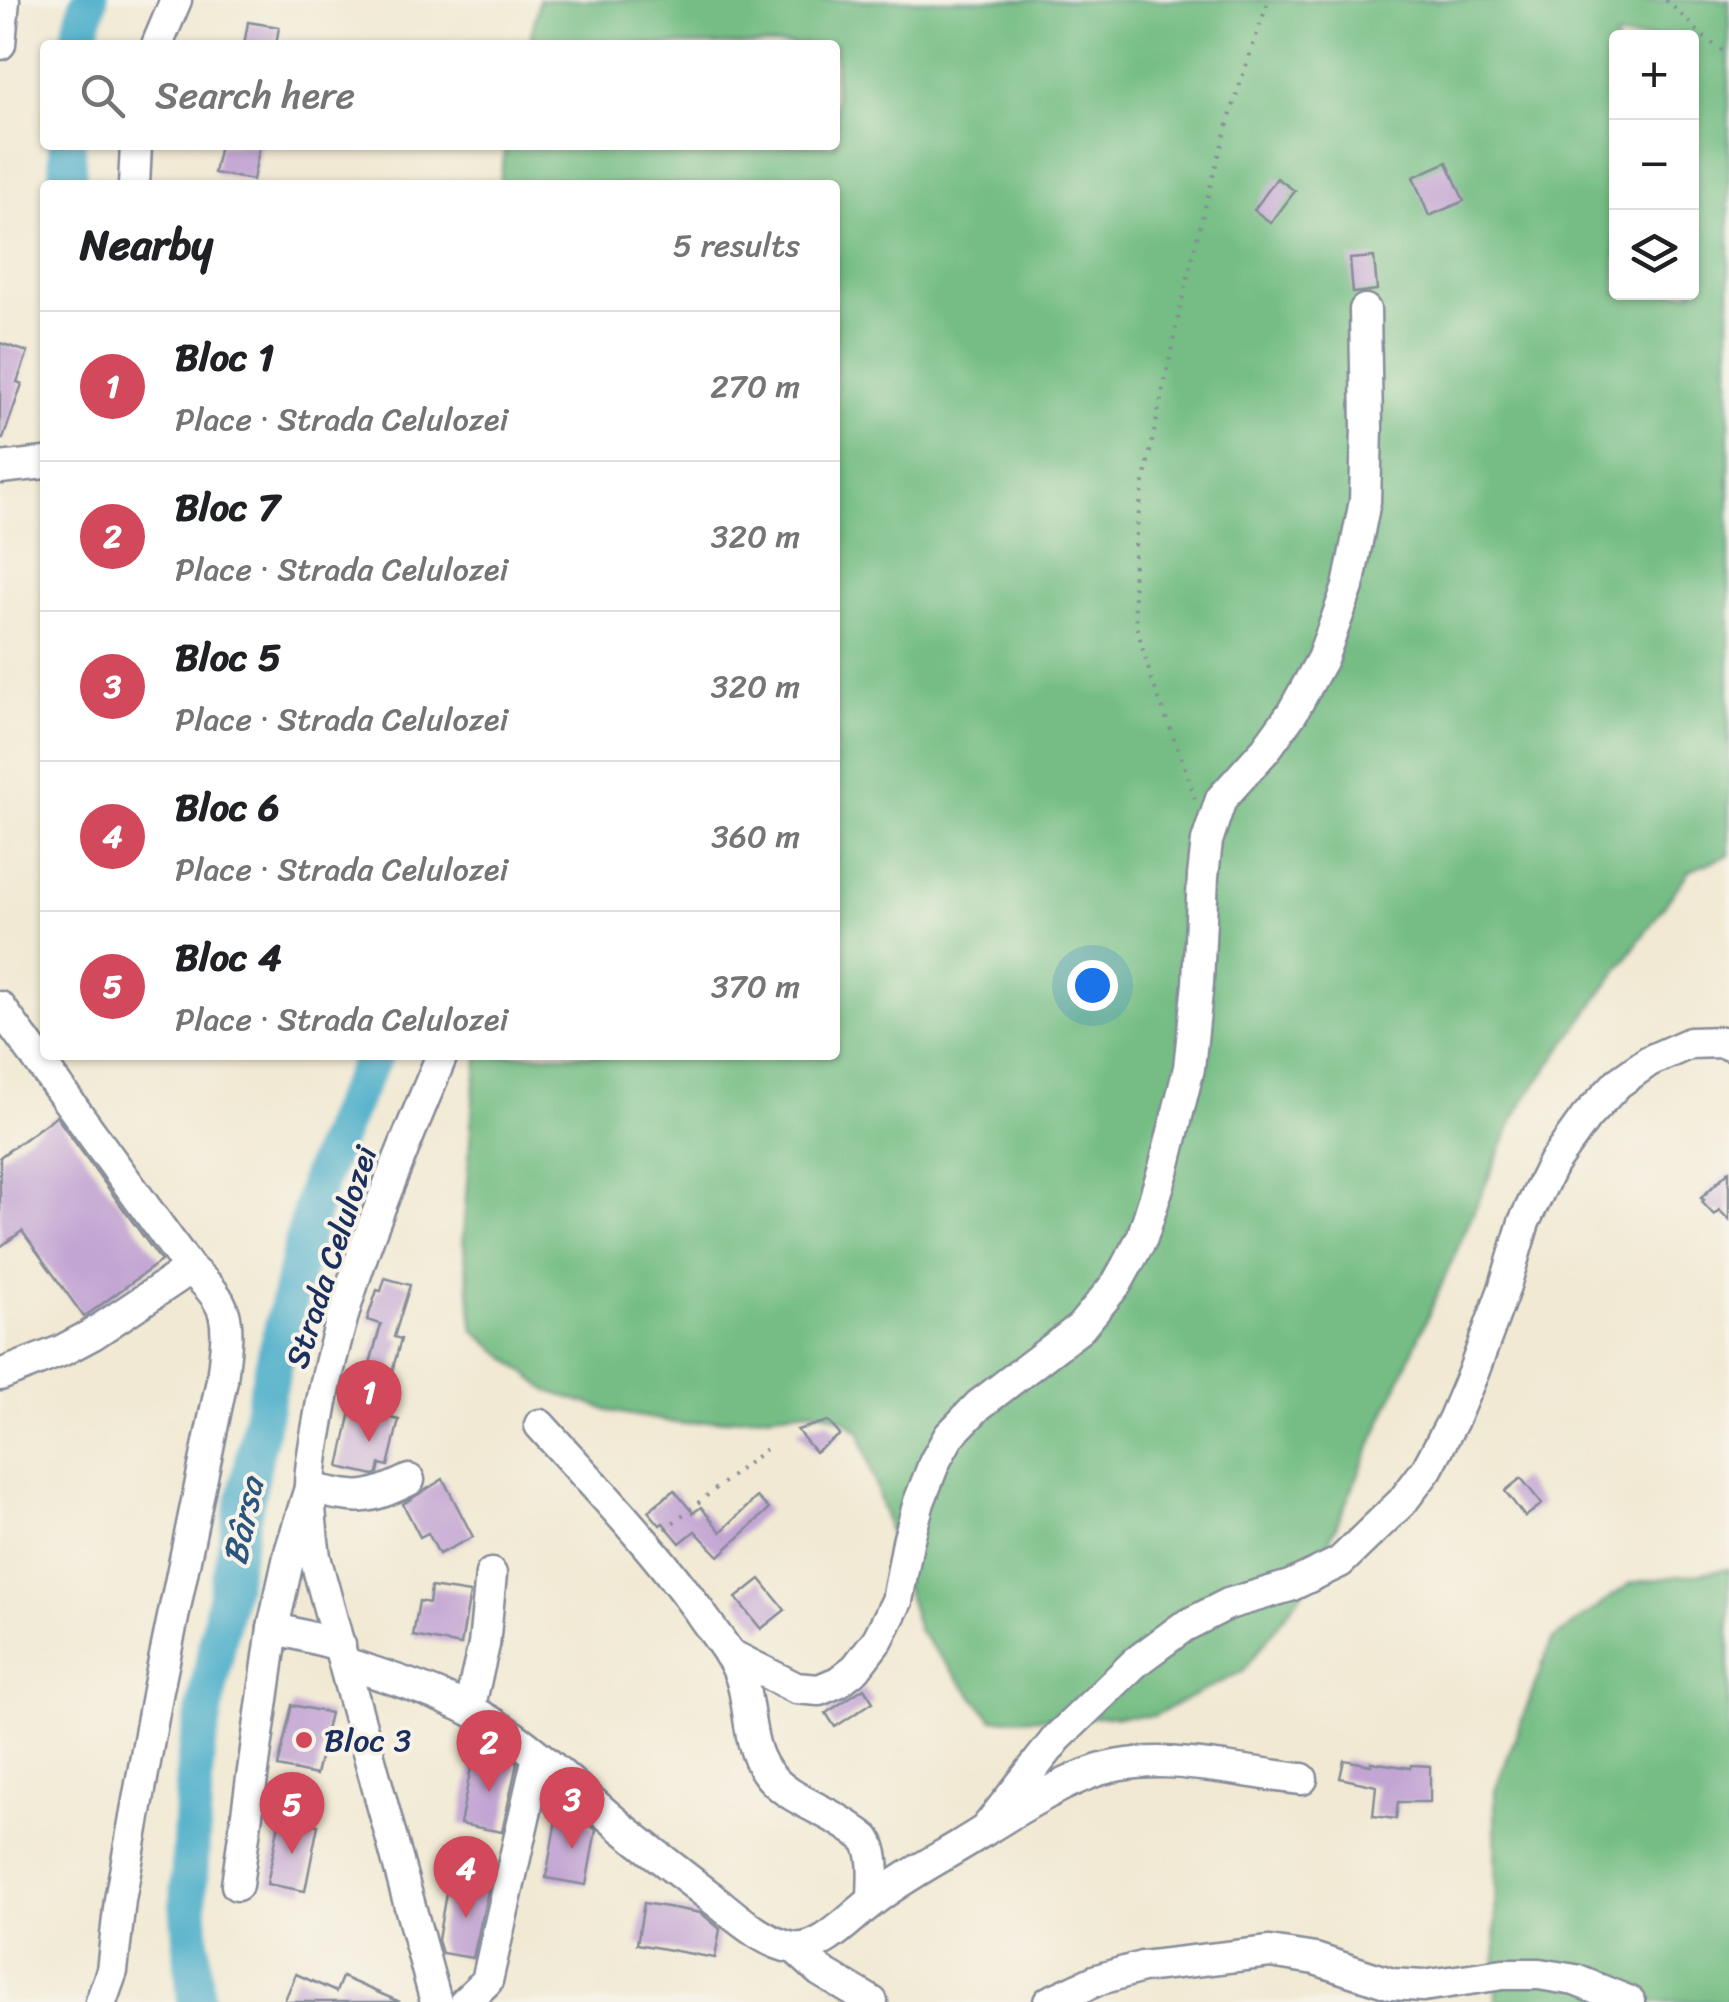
<!DOCTYPE html>
<meta charset="utf-8">
<style>
body{margin:0;font-family:Sriracha,sans-serif;background:#f6f6f6;color:#202124}
.controls{position:absolute;right:30px;top:30px;display:grid;overflow:hidden;border-radius:10px;box-shadow:0 2px 8px #0004}
.controls button{width:90px;height:90px;display:grid;place-items:center;padding:0;border:0;border-bottom:2px solid #e0e0e0;background:#fff;color:#202124;font:50px sans-serif}
.you{position:absolute;left:1092px;top:985px;width:35px;height:35px;margin:-25px;border:8px solid #fff;border-radius:50%;background:#1a73e8;box-shadow:0 0 0 15px #1a73e833}
.badge{display:grid;place-items:center;width:65px;height:65px;border-radius:50%;background:#d1495b;color:#fff;font-size:32px;font-weight:700}
.pin{position:absolute;translate:-50% -82px;filter:drop-shadow(0 2px 5px #0008)}
.pin::after{content:'';position:absolute;top:52px;width:35px;height:30px;background:inherit;clip-path:polygon(0 0,100% 0,50% 100%)}
.list{margin:0;padding:0;list-style:none}
h2{display:flex;justify-content:space-between;align-items:center;height:130px;margin:0;padding:0 40px;font-size:42px}
h2 small{font-size:32px;font-weight:400;color:#757577}
.list li{display:grid;grid-template-columns:65px 1fr auto;gap:30px;align-items:center;box-sizing:border-box;height:150px;padding:0 40px;border-top:2px solid #e0e0e0}
.list b{display:block;font-size:38px;white-space:nowrap}
.list p{margin:0;font-size:32px;white-space:nowrap;color:#757577}
.list em{font-size:32px;font-style:normal;color:#757577}
.icon{flex:none;width:55px;height:55px;fill:none;stroke:currentColor;stroke-width:2;stroke-linecap:round;stroke-linejoin:round}
.map{position:relative;flex:none;width:1729px;height:2002px;overflow:hidden}
.search{position:absolute;background:#fff;box-shadow:0 2px 8px #0004;left:40px;top:40px;width:800px;height:110px;display:flex;align-items:center;gap:25px;box-sizing:border-box;padding:0 35px;border-radius:10px;color:#757577;font-size:38px}
.panel{position:absolute;background:#fff;box-shadow:0 2px 8px #0004;left:40px;top:180px;width:800px;height:880px;border-radius:10px}
.map>svg:first-child{display:block}
.forest{fill:#74bd84;stroke:#487671;stroke-width:2.5;fill-rule:evenodd}
.lines{fill:none;stroke-linecap:round;stroke-linejoin:round}
.river{stroke:#49adc9;stroke-width:38}
.building{fill:#c3a5d3}
.minor-casing{stroke:#868c98;stroke-width:35}
.path{stroke:#868c98;stroke-width:4;stroke-dasharray:2.5 8;stroke-linecap:butt}
.minor{stroke:#fff;stroke-width:30}
.poi-dot{fill:#d1495b;stroke:#f7f3e8;stroke-width:4}
.labels{text-anchor:middle;stroke-width:8;stroke-linejoin:round;paint-order:stroke}
.street-label{font-size:32px;fill:#1b2f5e;stroke:#f7f3e8}
.poi-label{font-size:32px;fill:#1b2f5e;stroke:#f7f3e8;text-anchor:start}
.water-label{font-size:35px;font-style:italic;fill:#29557e;stroke:#f7f3e8}
</style>
<div class="map">
<svg width="1729" height="2002" viewBox="0 0 1729 2002">
<rect width="100%" height="100%" fill="#f7f3e8"/>
<filter id="ink" filterUnits="userSpaceOnUse"><feTurbulence type="fractalNoise" baseFrequency=".01" numOctaves="2"/><feDisplacementMap in="SourceGraphic" scale="20" xChannelSelector="R" yChannelSelector="G"/><feConvolveMatrix kernelMatrix="1 2 1 2 8 2 1 2 1" color-interpolation-filters="sRGB"/></filter>
<filter id="wash" filterUnits="userSpaceOnUse"><feTurbulence type="fractalNoise" baseFrequency=".0048" numOctaves="4" result="noise"/><feDisplacementMap in="SourceGraphic" scale="40" xChannelSelector="R" yChannelSelector="G"/><feGaussianBlur stdDeviation="2.25" result="paint"/><feColorMatrix in="noise" values="0 0 0 0 0 0 0 0 0 0 0 0 0 0 0 0 0 1.4 0 .05"/><feComposite in="paint" operator="in"/></filter>
<g filter="url(#wash)">
<rect width="100%" height="100%" fill="#f1e9d3"/>
<g class="forest">
<path d="M 539,0 L 1729,0 L 1729,855 L 1689,871 L 1519,1108 L 1313,1578 L 1243,1671 L 1153,1716 L 992,1719 L 918,1630 L 860,1432 C 844,1418 830,1412 809,1410 L 682,1424 L 615,1412 L 548,1391 L 474,1331 L 463,1237 L 474,1089 L 479,1055 L 835,1055 L 835,185 L 499,185 L 506,145 L 835,145 L 835,45 L 529,45 ZM 1616,38 L 1692,38 L 1692,292 L 1616,292 Z"/>
<path d="M 1729,1569 L 1729,2002 L 1496,2002 L 1495,1791 L 1552,1640 L 1631,1583 Z"/>
</g>
<g class="lines">
<g class="river">
<path d="M 77,45 L 89,0"/>
<path d="M 67,145 L 68,185"/>
<path d="M 196,2002 L 188,1903 L 195,1761 L 220,1628 L 267,1392 L 318,1182 L 348,1108 L 374,1055"/>
</g>
</g>
<g id="blocks">
<g class="building">
<path d="M 248,22 L 279,27 L 276,45 L 244,45 Z"/>
<path d="M 220,145 L 260,145 L 253,180 L 214,173 Z"/>
<path d="M 1447,162 L 1464,201 L 1429,216 L 1413,177 Z"/>
<path d="M 1277,178 L 1295,191 L 1271,223 L 1254,210 Z"/>
<path d="M 1374,257 L 1377,290 L 1353,293 L 1350,259 Z"/>
<path d="M 0,343 L 28,352 L 17,382 L 22,384 L 3,439 L 0,438 Z"/>
<path d="M 56,1116 L 161,1261 L 84,1317 L 22,1231 L 0,1247 L 0,1157 Z"/>
<path d="M 1729,1171 L 1729,1220 L 1719,1210 L 1714,1215 L 1702,1202 L 1704,1200 L 1701,1198 Z"/>
<path d="M 385,1278 L 410,1285 L 394,1337 L 401,1339 L 387,1390 L 389,1391 L 387,1398 L 396,1400 L 391,1418 L 399,1420 L 388,1466 L 380,1464 L 378,1473 L 374,1475 L 339,1467 L 357,1383 L 364,1385 L 381,1324 L 367,1320 L 377,1290 L 381,1291 Z"/>
<path d="M 828,1421 L 840,1435 L 815,1452 L 797,1430 Z"/>
<path d="M 1521,1478 L 1542,1504 L 1525,1517 L 1505,1491 Z"/>
<path d="M 443,1479 L 473,1537 L 439,1554 L 428,1533 L 420,1537 L 403,1504 Z"/>
<path d="M 674,1490 L 693,1513 L 701,1507 L 721,1532 L 757,1497 L 769,1509 L 719,1556 L 695,1531 L 680,1543 L 663,1523 L 660,1525 L 648,1511 Z"/>
<path d="M 760,1579 L 785,1610 L 761,1629 L 736,1598 Z"/>
<path d="M 431,1587 L 470,1593 L 461,1645 L 413,1636 L 419,1601 L 429,1603 Z"/>
<path d="M 864,1688 L 873,1702 L 835,1727 L 826,1713 Z"/>
<path d="M 292,1705 L 330,1713 L 316,1775 L 278,1767 Z"/>
<path d="M 474,1752 L 512,1759 L 517,1763 L 502,1832 L 460,1824 Z"/>
<path d="M 1344,1760 L 1371,1765 L 1371,1762 L 1410,1768 L 1411,1765 L 1430,1766 L 1430,1802 L 1398,1802 L 1396,1819 L 1373,1816 L 1376,1786 L 1340,1778 Z"/>
<path d="M 557,1814 L 581,1818 L 596,1830 L 586,1885 L 546,1878 Z"/>
<path d="M 280,1818 L 318,1825 L 305,1891 L 267,1884 Z"/>
<path d="M 449,1875 L 490,1882 L 473,1958 L 442,1953 L 438,1940 Z"/>
<path d="M 644,1903 L 701,1913 L 720,1929 L 715,1958 L 637,1944 Z"/>
<path d="M 296,1974 L 336,1992 L 342,1977 L 400,2002 L 284,2002 Z"/>
</g>
</g>
</g>
<g filter="url(#ink)">
<use href="#blocks" fill-opacity="0" stroke="#868c98" stroke-width="2.5"/>
<g class="lines">
<g class="minor-casing">
<g id="minor">
<path d="M 0,44 L 4,0"/>
<path d="M 157,45 L 176,0"/>
<path d="M 134,185 L 136,145"/>
<path d="M 0,468 L 45,463"/>
<path d="M 0,1007 L 190,1269 C 235,1307 228,1325 222,1380 L 158,1690 L 120,1900 L 112,1971 L 101,2002"/>
<path d="M 0,1375 L 61,1351 L 93,1334 L 190,1269"/>
<path d="M 540,1425 C 595,1486 651,1545 699,1611 C 710,1628 724,1644 734,1662 C 753,1695 744,1740 766,1771 C 786,1800 827,1809 854,1830 C 855,1830 866,1839 866,1839 C 877,1855 873,1882 873,1900"/>
<path d="M 273,1628 L 340,1645"/>
<path d="M 729,1654 L 796,1688 L 819,1690 L 838,1682 L 856,1668 L 878,1639 L 897,1601 L 908,1542 L 919,1502 L 935,1461 L 949,1436 L 979,1405 L 1080,1328 L 1117,1283 L 1142,1238 L 1164,1168 L 1189,1068 L 1198,983 L 1203,876 L 1207,841 L 1221,799 L 1266,749 L 1292,713 L 1322,659 L 1348,587 L 1365,501 L 1367,428 L 1365,310"/>
<path d="M 345,1663 C 402,1682 462,1699 511,1735 C 550,1762 585,1797 621,1827 C 651,1851 681,1874 711,1897 C 735,1916 763,1943 794,1948 C 820,1952 850,1918 870,1903 C 897,1881 929,1864 959,1846 C 997,1823 1043,1792 1085,1775 C 1153,1747 1232,1772 1302,1779"/>
<path d="M 469,1709 L 484,1645 L 491,1574"/>
<path d="M 984,1831 L 1057,1738 L 1137,1661 L 1183,1627 L 1228,1604 L 1290,1586 L 1340,1562 L 1402,1502 L 1427,1469 L 1453,1420 L 1473,1373 L 1504,1289 L 1524,1222 L 1553,1163 L 1586,1117 L 1618,1083 L 1649,1061 L 1690,1043 L 1722,1042 L 1729,1045"/>
<path d="M 237,1885 L 273,1628 L 290,1552 L 310,1488 C 358,1499 364,1502 409,1480"/>
<path d="M 796,1949 L 820,1971 L 872,2002"/>
<path d="M 436,2002 L 315,1557 C 312,1534 309,1511 310,1488 C 310,1465 315,1442 319,1419 C 340,1291 393,1174 442,1055"/>
<path d="M 465,2002 L 487,1981 L 538,1756"/>
<path d="M 1049,2002 L 1097,1980 L 1142,1967 L 1270,1952 L 1315,1959 L 1392,1984 L 1423,1986 L 1503,1974 L 1539,1974 L 1575,1980 L 1630,2002"/>
</g>
</g>
<g class="path">
<path d="M 1666,0 L 1707,40 L 1729,55"/>
<path d="M 1195,799 C 1179,743 1151,690 1139,634 C 1123,564 1145,477 1159,409 C 1187,271 1220,132 1269,0"/>
<path d="M 665,1529 L 767,1448"/>
</g>
<use href="#minor" class="minor"/>
</g>
</g>
<circle class="poi-dot" cx="304" cy="1740" r="10"/>
<g class="labels">
<g class="street-label">
<text transform="translate(331 1257) rotate(-72)" y="11">Strada Celulozei</text>
</g>
<g class="poi-label">
<text x="324" y="1751">Bloc 3</text>
</g>
<g class="water-label">
<text transform="translate(243 1521) rotate(-78)" y="12">Bârsa</text>
</g>
</g>
</svg>
<div class="controls">
<button>+</button>
<button>−</button>
<button><svg class="icon" aria-label="layers" viewBox="0 0 24 24"><path d="M12 4l9 5-9 5-9-5zM3 14l9 5 9-5"/></svg></button>
</div>
<div class="you"></div>
<div class="pin badge" style="left:369px;top:1442px">1</div>
<div class="pin badge" style="left:489px;top:1792px">2</div>
<div class="pin badge" style="left:572px;top:1849px">3</div>
<div class="pin badge" style="left:466px;top:1918px">4</div>
<div class="pin badge" style="left:292px;top:1854px">5</div>
<div class="search"><svg class="icon" aria-label="search" viewBox="0 0 24 24"><circle cx="10" cy="10" r="6"/><path d="M15 15l6 6"/></svg>Search here</div>
<section class="panel">
<h2>Nearby<small>5 results</small></h2>
<ul class="list">
<li><span class="badge">1</span><div><b>Bloc 1</b><p>Place · Strada Celulozei</p></div><em>270 m</em></li>
<li><span class="badge">2</span><div><b>Bloc 7</b><p>Place · Strada Celulozei</p></div><em>320 m</em></li>
<li><span class="badge">3</span><div><b>Bloc 5</b><p>Place · Strada Celulozei</p></div><em>320 m</em></li>
<li><span class="badge">4</span><div><b>Bloc 6</b><p>Place · Strada Celulozei</p></div><em>360 m</em></li>
<li><span class="badge">5</span><div><b>Bloc 4</b><p>Place · Strada Celulozei</p></div><em>370 m</em></li>
</ul>
</section>
</div>
